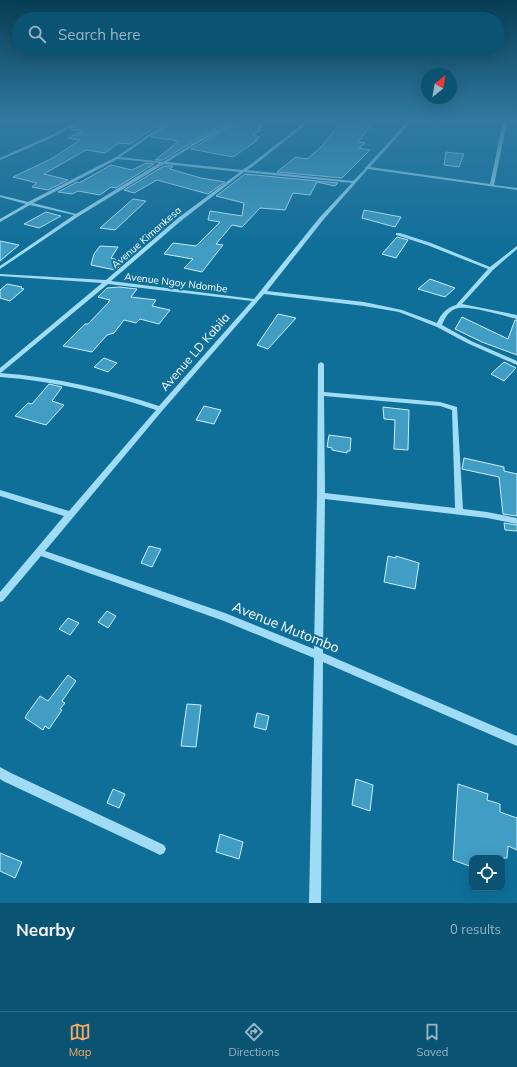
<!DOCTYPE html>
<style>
body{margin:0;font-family:Mulish,sans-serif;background:#145978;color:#f1f3f6}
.controls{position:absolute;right:12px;bottom:12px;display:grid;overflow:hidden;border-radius:8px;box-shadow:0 4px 16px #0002}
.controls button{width:36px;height:36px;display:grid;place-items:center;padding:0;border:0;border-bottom:1px solid #2b6985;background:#0b5373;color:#f1f3f6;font:20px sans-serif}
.compass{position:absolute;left:421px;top:68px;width:36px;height:36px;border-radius:50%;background:#0b5373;box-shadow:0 4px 16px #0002;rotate:31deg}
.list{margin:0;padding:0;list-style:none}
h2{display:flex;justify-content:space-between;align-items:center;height:52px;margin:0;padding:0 16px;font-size:17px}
h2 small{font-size:13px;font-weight:400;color:#9ab6c4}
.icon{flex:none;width:22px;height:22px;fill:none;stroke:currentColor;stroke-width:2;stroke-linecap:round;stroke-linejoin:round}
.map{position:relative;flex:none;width:517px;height:903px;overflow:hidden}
.search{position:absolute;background:#0b5373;box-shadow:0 4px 16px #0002;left:12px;right:12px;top:12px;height:44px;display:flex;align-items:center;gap:10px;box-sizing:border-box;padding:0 14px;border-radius:22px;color:#9ab6c4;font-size:15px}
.sheet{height:108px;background:#0b5373}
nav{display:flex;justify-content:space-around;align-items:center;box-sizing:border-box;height:56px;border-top:1px solid #2b6985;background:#0b5373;font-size:11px;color:#9ab6c4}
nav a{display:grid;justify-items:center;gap:2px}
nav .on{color:#ffaa64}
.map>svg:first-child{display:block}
.building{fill:#419dc3;stroke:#c8effe}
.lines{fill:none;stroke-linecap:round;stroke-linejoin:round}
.minor{fill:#a0dcf5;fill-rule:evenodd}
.labels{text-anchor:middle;stroke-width:4;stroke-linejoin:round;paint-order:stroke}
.far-street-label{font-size:10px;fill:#fff;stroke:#0f6f99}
.street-label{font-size:12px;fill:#fff;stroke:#0f6f99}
.near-street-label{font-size:14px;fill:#fff;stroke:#0f6f99}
</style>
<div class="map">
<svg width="517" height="903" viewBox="0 0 517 903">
<rect width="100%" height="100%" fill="#0f6f99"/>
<g class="building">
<path d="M 82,122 L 164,122 L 130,144 L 119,143 L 105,153 L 86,150 L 44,174 L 68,180 L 48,190 L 32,187 L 37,183 L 13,177 L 51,159 L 80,140 L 68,138 L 82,131 L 70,129 Z"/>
<path d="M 172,122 L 230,122 L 197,139 L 163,160 L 155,160 L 179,141 L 151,137 Z"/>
<path d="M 238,122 L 265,122 L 259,125 L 263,126 L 258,129 L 261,130 L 252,135 L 260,137 L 255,140 L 258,140 L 233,157 L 191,149 Z"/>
<path d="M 358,122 L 372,124 L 358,142 L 365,143 L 359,148 L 370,150 L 342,178 L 277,172 L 296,157 L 307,159 L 321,147 L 341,123 L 353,125 Z"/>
<path d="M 446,152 L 464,154 L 459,167 L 444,165 Z"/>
<path d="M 146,163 L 154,164 L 116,188 L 111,187 L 100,195 L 78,191 L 72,194 L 58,192 L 77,182 L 79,183 L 111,165 L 132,170 Z"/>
<path d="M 164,166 L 173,166 L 170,169 L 201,178 L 225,182 L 208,194 L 157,180 L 134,193 L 124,190 Z"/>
<path d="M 245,174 L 338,183 L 335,186 L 317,182 L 310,195 L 293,193 L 285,210 L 260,208 L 242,227 L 232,225 L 216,244 L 223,245 L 202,272 L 184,268 L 193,259 L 164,254 L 173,243 L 196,246 L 220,222 L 208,220 L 210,211 L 242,216 L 244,203 L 216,196 Z"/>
<path d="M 133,199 L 146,201 L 115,230 L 100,228 Z"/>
<path d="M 364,210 L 401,217 L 395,227 L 362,218 Z"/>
<path d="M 46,212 L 61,216 L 39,228 L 24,224 Z"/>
<path d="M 397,237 L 408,240 L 396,258 L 382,254 Z"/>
<path d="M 0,241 L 19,245 L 0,261 Z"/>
<path d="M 100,246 L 118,247 L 111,258 L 125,262 L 115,270 L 91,265 L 94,254 Z"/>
<path d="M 430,279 L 455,288 L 445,297 L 418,289 Z"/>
<path d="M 7,284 L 22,287 L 21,288 L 24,289 L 10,301 L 0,298 L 0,290 Z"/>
<path d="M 119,287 L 137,289 L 131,297 L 156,300 L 152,306 L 170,310 L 159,324 L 140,319 L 136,323 L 124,320 L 114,333 L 107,335 L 92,352 L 63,346 L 85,324 L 88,324 L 109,302 L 108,302 L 110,300 L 98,297 L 107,288 Z"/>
<path d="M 278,314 L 296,318 L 268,349 L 257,345 Z"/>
<path d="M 462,317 L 508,339 L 515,320 L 517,320 L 517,355 L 482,342 L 455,329 Z"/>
<path d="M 104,358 L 117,363 L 108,372 L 94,367 Z"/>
<path d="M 504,362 L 516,368 L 504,381 L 491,374 Z"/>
<path d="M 49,384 L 62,387 L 52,401 L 64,405 L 46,425 L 15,416 L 28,403 L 32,404 Z"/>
<path d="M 204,406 L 221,410 L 214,424 L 196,420 Z"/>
<path d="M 383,407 L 409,410 L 408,450 L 394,449 L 395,420 L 384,419 Z"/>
<path d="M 329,435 L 351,438 L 350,451 L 347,451 L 347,453 L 332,450 L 332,448 L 327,447 Z"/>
<path d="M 464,458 L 504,467 L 504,471 L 517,474 L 517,516 L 503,514 L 499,477 L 462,469 Z"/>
<path d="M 504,523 L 517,525 L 517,531 L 505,530 Z"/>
<path d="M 149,546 L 161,549 L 152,567 L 141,563 Z"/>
<path d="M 388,556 L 396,558 L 396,556 L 419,563 L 415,589 L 384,582 Z"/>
<path d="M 107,611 L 116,616 L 108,628 L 98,622 Z"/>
<path d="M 68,618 L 79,623 L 70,635 L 59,629 Z"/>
<path d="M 68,675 L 76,681 L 62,701 L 65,703 L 60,709 L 62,710 L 49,729 L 45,726 L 43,730 L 25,718 L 27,714 L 40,696 L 48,701 Z"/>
<path d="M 187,704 L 201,705 L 196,747 L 181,746 Z"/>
<path d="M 257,713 L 269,716 L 266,730 L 254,727 Z"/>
<path d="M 356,779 L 373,785 L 370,811 L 352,805 Z"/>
<path d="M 458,784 L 488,794 L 487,800 L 500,804 L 500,812 L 517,818 L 517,850 L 508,846 L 507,858 L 472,858 L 472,867 L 453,860 Z"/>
<path d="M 113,789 L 125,794 L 119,808 L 107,803 Z"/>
<path d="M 220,834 L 243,842 L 239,859 L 216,852 Z"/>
<path d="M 0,853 L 22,862 L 15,878 L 0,871 Z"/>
</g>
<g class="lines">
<g class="minor">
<path d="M 77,122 L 81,122 L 49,139 L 0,160 L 0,158 L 47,137 Z"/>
<path d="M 167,122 L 171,122 L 120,157 L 163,162 L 198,140 L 233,122 L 237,122 L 200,142 L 167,162 L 242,170 L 250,165 L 305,122 L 309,122 L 252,167 L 247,170 L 353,181 L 365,169 L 365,167 L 366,167 L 407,122 L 411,122 L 370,167 L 490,184 L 503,122 L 507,122 L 494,185 L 517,188 L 517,190 L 368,169 L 324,219 L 267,291 L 364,302 L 402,310 L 437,323 C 441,314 446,308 456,305 L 488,269 L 427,245 L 396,235 L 396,233 L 400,233 L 431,243 L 490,267 L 517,246 L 517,249 L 493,270 L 462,304 L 517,315 L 517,319 C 504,316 466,304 455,309 C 448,312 445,318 442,325 L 471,341 L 517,361 L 517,365 L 467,343 L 437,327 L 399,312 L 364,306 L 264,294 L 162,411 L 45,551 L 225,613 L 314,649 L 317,496 L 318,364 L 321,362 L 324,364 L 324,392 L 440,402 L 457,407 L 463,509 L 487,512 L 517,518 L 517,524 L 487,518 L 325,499 L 323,653 L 517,736 L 517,746 L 323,662 L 321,903 L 309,903 L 314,658 L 224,621 L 41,556 L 3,601 L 0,602 L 0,592 L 64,516 L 0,496 L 0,490 L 69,511 L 156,410 C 105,393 54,381 0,377 L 0,373 C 55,377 107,389 159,406 L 252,301 L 108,284 L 2,372 L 0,373 L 0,368 L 102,283 L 0,276 L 0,274 L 106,280 L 178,218 L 240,172 L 164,164 L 79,216 L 0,269 L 0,266 L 74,215 L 30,205 L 0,222 L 0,219 L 26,204 L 0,197 L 0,195 L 28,202 L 116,157 ZM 118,159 L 159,163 L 76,214 L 33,203 ZM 244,172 L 352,183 L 320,217 L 254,299 L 111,281 L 182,220 ZM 324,396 L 440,406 L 452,410 L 455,508 L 325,493 Z"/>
<path d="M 0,767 L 11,773 L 164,845 L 166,849 L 164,853 L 160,855 L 156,853 L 3,781 L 0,779 Z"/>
</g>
</g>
<linearGradient id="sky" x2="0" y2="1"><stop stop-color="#083d54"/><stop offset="0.49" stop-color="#317aa2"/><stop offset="1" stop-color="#317aa2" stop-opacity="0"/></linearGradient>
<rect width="517" height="248" fill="url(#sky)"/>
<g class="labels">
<g class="far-street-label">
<text transform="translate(146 237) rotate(-41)" y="4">Avenue Kimankesa</text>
<text transform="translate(176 282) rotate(7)" y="4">Avenue Ngoy Ndombe</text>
</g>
<g class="street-label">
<text transform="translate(195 352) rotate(-49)" y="4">Avenue LD Kabila</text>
</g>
<g class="near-street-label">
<text transform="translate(286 627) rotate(22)" y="5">Avenue Mutombo</text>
</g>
</g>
</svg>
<div class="controls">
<button><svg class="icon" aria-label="locate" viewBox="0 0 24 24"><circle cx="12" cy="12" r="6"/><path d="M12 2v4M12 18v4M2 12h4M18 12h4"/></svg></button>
</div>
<svg class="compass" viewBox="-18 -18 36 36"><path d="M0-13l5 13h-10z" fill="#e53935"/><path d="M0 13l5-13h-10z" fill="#9ab6c4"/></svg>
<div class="search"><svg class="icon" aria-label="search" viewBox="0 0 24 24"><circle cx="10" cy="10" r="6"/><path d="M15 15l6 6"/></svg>Search here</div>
</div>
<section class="sheet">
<h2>Nearby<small>0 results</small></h2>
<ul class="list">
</ul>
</section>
<nav>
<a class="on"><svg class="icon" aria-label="map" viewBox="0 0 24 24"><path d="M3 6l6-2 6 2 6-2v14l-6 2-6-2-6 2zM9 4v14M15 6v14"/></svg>Map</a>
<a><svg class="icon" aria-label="directions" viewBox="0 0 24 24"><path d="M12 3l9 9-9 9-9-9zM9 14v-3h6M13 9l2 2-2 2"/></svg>Directions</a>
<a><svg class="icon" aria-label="saved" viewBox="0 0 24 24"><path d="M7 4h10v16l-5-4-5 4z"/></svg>Saved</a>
</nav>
